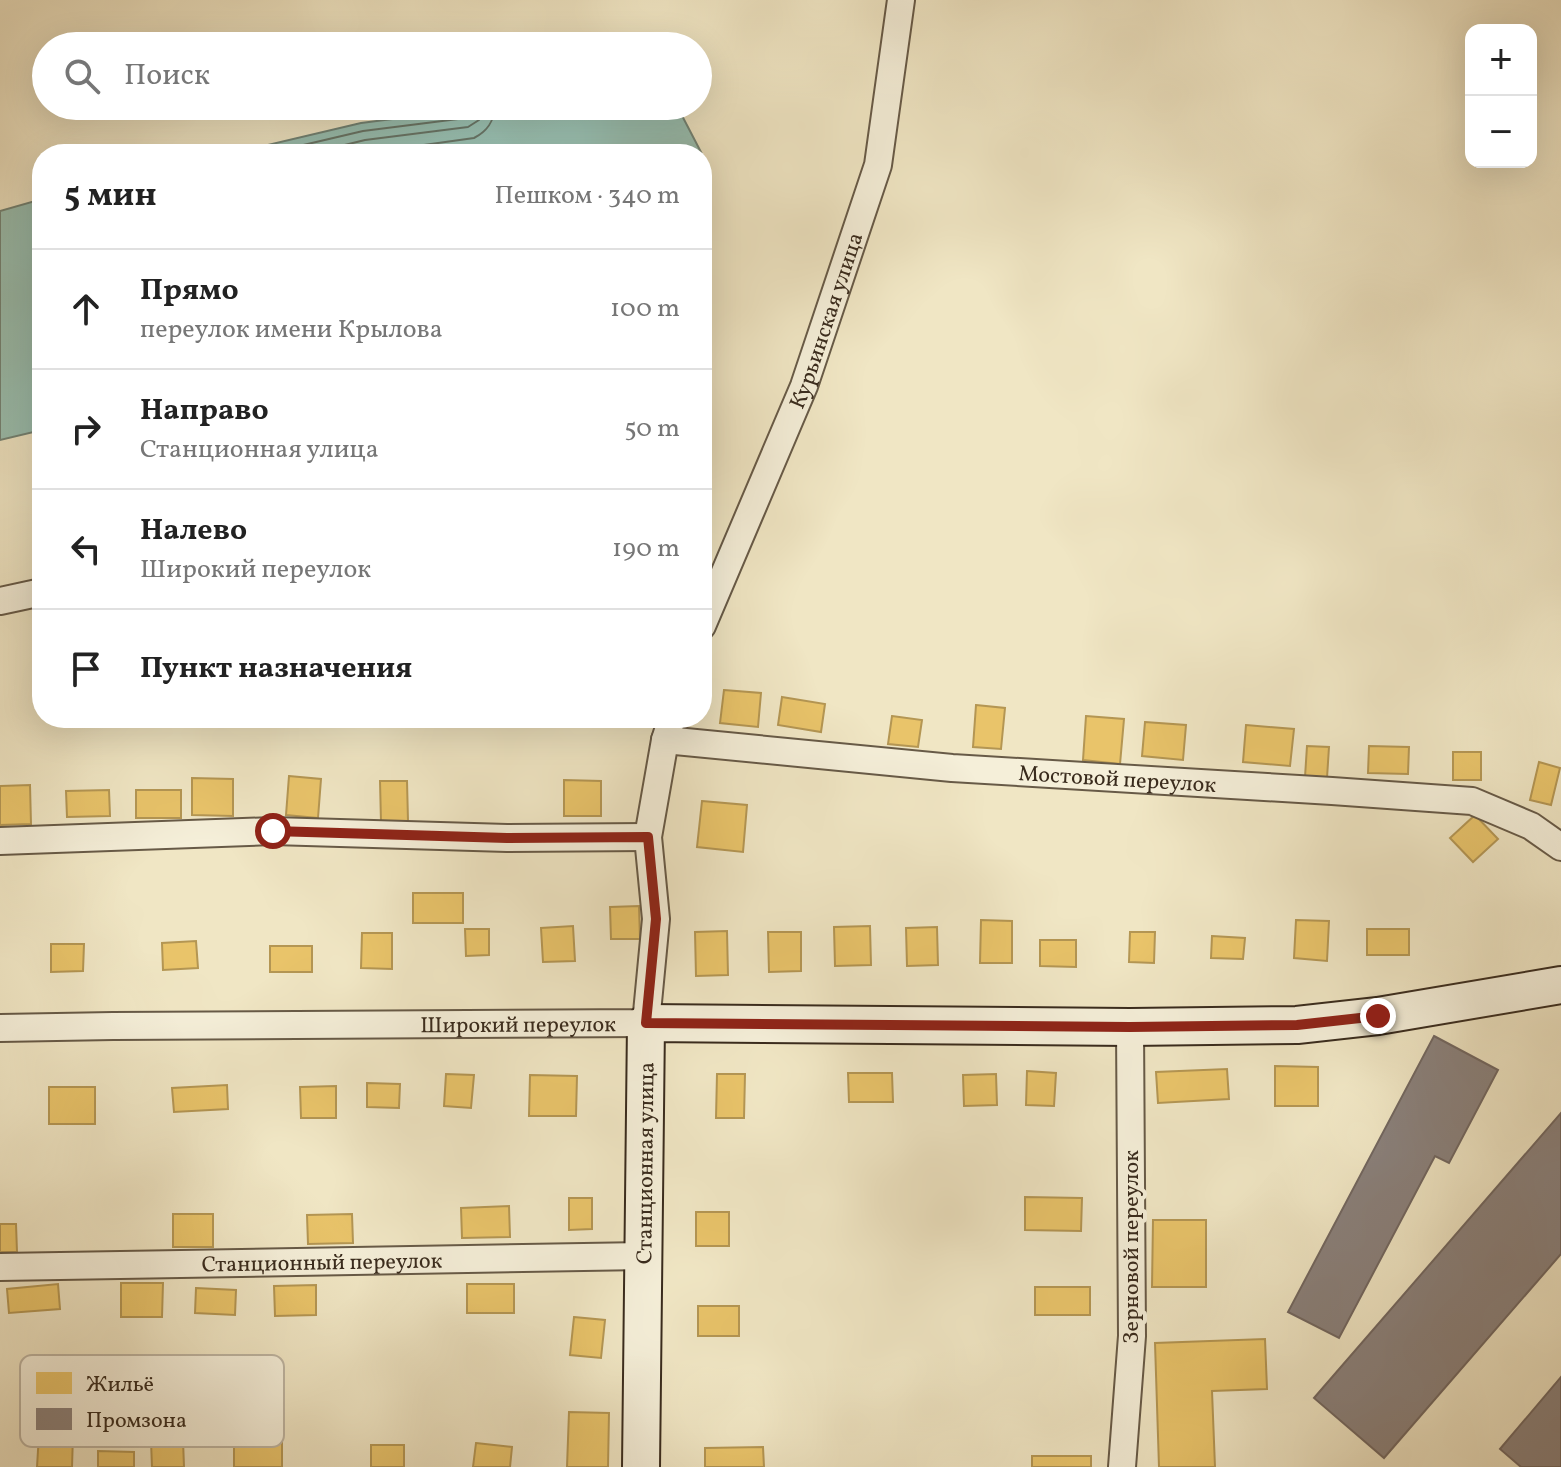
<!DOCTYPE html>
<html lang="ru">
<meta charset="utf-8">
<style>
body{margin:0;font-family:Vollkorn,serif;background:#f2f2f2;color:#222}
.controls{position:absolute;right:24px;top:24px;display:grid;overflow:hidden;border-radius:16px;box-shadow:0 8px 32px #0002}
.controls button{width:72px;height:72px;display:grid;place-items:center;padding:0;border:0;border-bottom:2px solid #e0e0e0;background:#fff;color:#222;font:40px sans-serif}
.stop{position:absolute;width:24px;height:24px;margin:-18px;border:6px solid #8f2418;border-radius:50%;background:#fff}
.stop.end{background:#8f2418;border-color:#fff;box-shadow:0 2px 8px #0008}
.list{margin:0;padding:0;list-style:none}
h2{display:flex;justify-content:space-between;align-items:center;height:104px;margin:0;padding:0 32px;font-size:34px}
h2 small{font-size:26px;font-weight:400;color:#767676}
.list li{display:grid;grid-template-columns:52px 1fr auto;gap:24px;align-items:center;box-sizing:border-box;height:120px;padding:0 32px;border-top:2px solid #e0e0e0}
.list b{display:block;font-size:30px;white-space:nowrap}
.list p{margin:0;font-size:26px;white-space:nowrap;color:#767676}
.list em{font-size:26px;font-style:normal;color:#767676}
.icon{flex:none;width:44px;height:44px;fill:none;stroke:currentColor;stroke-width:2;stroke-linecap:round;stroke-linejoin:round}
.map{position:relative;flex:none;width:1561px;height:1467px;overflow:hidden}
.search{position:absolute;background:#fff;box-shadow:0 8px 32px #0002;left:32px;top:32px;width:680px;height:88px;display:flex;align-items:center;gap:20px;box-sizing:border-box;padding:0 28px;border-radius:44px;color:#767676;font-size:30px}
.panel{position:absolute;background:#fff;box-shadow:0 8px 32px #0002;left:32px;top:144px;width:680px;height:584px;border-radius:32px}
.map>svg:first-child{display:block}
.water{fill:#9ac0b1;stroke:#738476;stroke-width:2}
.homes{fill:#e9c46a;stroke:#b49653;stroke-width:2}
.industry{fill:#8a817c;stroke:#726760;stroke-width:2}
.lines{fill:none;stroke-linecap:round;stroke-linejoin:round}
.shore{stroke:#6a7667;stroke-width:2}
.street-casing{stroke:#675a47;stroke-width:30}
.secondary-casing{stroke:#392b1d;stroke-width:40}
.street{stroke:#f5efd9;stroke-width:26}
.secondary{stroke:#f5efd9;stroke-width:36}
.route{stroke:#8f2418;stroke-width:10}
.labels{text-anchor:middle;stroke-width:8;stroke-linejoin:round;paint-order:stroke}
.street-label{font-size:22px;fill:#392b1d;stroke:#f5efd9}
.key{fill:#f5efd9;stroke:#bdb4a1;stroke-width:2}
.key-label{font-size:22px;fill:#392b1d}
</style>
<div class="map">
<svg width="1561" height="1467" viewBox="0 0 1561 1467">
<rect width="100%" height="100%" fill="#f0e6c4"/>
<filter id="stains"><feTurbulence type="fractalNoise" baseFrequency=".0025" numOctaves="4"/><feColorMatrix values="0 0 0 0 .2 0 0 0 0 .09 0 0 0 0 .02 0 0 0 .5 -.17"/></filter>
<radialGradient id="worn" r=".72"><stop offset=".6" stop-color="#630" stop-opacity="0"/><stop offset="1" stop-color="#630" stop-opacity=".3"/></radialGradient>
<g class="water">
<path d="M 495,106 L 677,106 L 702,154 L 230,154 L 361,123 Z"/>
<path d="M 42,199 L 42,430 L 0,440 L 0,211 Z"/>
</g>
<g class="homes">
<path d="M 724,690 L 761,693 L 758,727 L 720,723 Z"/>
<path d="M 782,697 L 825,704 L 821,732 L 778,725 Z"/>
<path d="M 976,705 L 1005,708 L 1001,749 L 973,747 Z"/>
<path d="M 892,716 L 922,720 L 918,747 L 888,744 Z"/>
<path d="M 1086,716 L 1124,719 L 1120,764 L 1083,760 Z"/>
<path d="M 1145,722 L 1186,725 L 1183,760 L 1142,756 Z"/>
<path d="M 1246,725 L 1294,729 L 1290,766 L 1243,762 Z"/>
<path d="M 1307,746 L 1329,747 L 1327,778 L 1305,777 Z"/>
<path d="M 1369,746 L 1409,747 L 1408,774 L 1368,773 Z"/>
<rect x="1453" y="752" width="28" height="28"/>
<path d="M 1539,762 L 1560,768 L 1551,805 L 1530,800 Z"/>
<path d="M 289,776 L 321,779 L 318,818 L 286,815 Z"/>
<path d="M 192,778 L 233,779 L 233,816 L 192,815 Z"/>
<path d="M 564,780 L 601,781 L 601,816 L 564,816 Z"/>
<path d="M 380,781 L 407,781 L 408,821 L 381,822 Z"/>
<path d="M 30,785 L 31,824 L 0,825 L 0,786 Z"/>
<path d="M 109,790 L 110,816 L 67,817 L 66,791 Z"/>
<rect x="136" y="790" width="45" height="28"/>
<path d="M 702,801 L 747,805 L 743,852 L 697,847 Z"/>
<path d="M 1475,815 L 1498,839 L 1473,862 L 1450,838 Z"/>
<rect x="413" y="893" width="50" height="30"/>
<path d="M 639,906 L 640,939 L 611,939 L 610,907 Z"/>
<path d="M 981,920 L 1012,921 L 1012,963 L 980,963 Z"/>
<path d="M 1296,920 L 1329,921 L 1327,961 L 1294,958 Z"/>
<path d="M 573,926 L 575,961 L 543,962 L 541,928 Z"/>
<path d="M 870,926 L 871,965 L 835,966 L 834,927 Z"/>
<path d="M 937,927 L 938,965 L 907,966 L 906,928 Z"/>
<path d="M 465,929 L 489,929 L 489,955 L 466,956 Z"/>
<rect x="1367" y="929" width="42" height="26"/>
<path d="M 727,931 L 728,975 L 696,976 L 695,932 Z"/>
<path d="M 768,932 L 801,932 L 801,971 L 769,972 Z"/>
<path d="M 1130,932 L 1155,932 L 1154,963 L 1129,962 Z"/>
<path d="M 362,933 L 392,933 L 392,969 L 361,968 Z"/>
<path d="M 1212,936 L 1245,938 L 1243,959 L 1211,958 Z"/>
<path d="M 1040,940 L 1076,940 L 1076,967 L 1040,966 Z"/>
<path d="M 196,941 L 198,968 L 163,970 L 162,943 Z"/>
<path d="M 51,944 L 84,944 L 83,971 L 51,972 Z"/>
<rect x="270" y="946" width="42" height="26"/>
<path d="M 1275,1066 L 1318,1067 L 1318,1106 L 1275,1106 Z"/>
<path d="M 1227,1069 L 1229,1099 L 1158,1103 L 1156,1072 Z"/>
<path d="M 1027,1071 L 1056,1073 L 1054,1106 L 1026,1105 Z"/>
<path d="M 848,1073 L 892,1073 L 893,1102 L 849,1102 Z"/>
<path d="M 446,1074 L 474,1075 L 471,1108 L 444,1106 Z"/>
<path d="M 717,1074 L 745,1074 L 744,1118 L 716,1118 Z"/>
<path d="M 996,1074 L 997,1105 L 964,1106 L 963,1075 Z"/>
<path d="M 530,1075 L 577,1076 L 576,1116 L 529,1116 Z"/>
<path d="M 367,1083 L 400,1084 L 399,1108 L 367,1107 Z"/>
<path d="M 227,1085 L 228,1109 L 174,1112 L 172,1088 Z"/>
<path d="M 336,1086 L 336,1118 L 301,1118 L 300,1087 Z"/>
<rect x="49" y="1087" width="46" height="37"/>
<path d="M 1025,1197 L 1082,1198 L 1081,1231 L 1025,1230 Z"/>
<path d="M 569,1198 L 592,1198 L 592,1229 L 569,1230 Z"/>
<path d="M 509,1206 L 510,1237 L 462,1238 L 461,1208 Z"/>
<rect x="696" y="1212" width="33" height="34"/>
<rect x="173" y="1214" width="40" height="33"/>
<path d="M 352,1214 L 353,1243 L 308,1244 L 307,1215 Z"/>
<path d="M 1153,1220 L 1206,1220 L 1206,1287 L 1152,1287 Z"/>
<path d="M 0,1224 L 16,1224 L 17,1252 L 0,1252 Z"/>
<path d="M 121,1283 L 163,1283 L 162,1317 L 121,1317 Z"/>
<path d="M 58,1284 L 60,1309 L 9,1313 L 7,1289 Z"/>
<rect x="467" y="1284" width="47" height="29"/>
<path d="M 316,1285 L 316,1315 L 275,1316 L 274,1286 Z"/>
<rect x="1035" y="1287" width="55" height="28"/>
<path d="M 196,1288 L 236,1290 L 235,1315 L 195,1313 Z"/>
<rect x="698" y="1306" width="41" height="30"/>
<path d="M 574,1317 L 605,1320 L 601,1358 L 570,1355 Z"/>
<path d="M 1265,1339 L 1267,1389 L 1212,1391 L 1215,1467 L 1159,1467 L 1155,1343 Z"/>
<path d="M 569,1412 L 609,1413 L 608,1467 L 567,1467 Z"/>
<path d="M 39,1434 L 73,1435 L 72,1467 L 37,1467 Z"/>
<path d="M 282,1439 L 282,1467 L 234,1467 L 234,1442 Z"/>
<path d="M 183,1440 L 184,1467 L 152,1467 L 151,1441 Z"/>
<path d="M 476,1443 L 512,1447 L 510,1467 L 473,1467 Z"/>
<rect x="371" y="1445" width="33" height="22"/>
<path d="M 763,1447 L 764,1467 L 705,1467 L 705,1448 Z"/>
<path d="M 98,1451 L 134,1452 L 134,1467 L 98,1467 Z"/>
<rect x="1032" y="1456" width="59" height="11"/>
</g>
<g class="industry">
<path d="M 1434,1036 L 1498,1070 L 1449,1163 L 1435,1156 L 1339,1338 L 1288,1312 Z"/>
<path d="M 1561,1113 L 1561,1254 L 1384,1458 L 1314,1398 Z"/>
<path d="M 1561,1377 L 1561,1467 L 1521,1467 L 1500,1449 Z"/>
</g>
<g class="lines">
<g class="shore">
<path d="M 265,154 L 363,131 L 466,118 L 472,113 L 473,106"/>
<path d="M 308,154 L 365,140 L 468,127 L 479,120 L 483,106"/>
<path d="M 359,154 L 474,138 C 488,131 494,121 495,106"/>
</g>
<g class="street-casing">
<g id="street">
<path d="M 0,601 L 42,592"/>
<path id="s1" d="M 702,626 L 804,386 L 878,165 L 901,0"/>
<path id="s2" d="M 665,740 L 952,768 L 1332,791 L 1472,801 L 1531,826 L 1561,847"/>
<path d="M 0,841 L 273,831 L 507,838 L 648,837"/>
<path id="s3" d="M 0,1028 L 113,1026 L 646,1023 L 656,919 L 648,837 L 665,740 L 672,718"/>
<path id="s4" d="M 0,1267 L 644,1256"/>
<path d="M 1122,1467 L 1132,1336 L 1130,1027"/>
</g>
</g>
<g class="secondary-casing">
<g id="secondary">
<path id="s5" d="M 641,1467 L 646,1023 L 1130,1027 L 1297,1025 L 1378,1016 L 1561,985"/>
</g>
</g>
<use href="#street" class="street"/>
<use href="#secondary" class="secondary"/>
</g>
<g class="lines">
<path class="route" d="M 273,831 L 507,838 L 648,837 L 656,919 L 646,1023 L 1130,1027 L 1297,1025 L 1378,1016"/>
</g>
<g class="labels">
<g class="street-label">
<text dy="8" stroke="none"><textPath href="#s1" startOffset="330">Курьинская улица</textPath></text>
<text dy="8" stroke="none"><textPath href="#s2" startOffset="454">Мостовой переулок</textPath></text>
<text dy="8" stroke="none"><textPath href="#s3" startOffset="518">Широкий переулок</textPath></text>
<text dy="8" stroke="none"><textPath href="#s5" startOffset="304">Станционная улица</textPath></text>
<text transform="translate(1130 1247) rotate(-90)" y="8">Зерновой переулок</text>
<text dy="8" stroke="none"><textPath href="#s4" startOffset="322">Станционный переулок</textPath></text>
</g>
</g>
<rect x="20" y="1355" width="264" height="92" rx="12" class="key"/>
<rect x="36" y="1372" width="36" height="22" fill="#e9c46a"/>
<rect x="36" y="1408" width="36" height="22" fill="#8a817c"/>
<g class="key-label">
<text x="86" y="1391">Жильё</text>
<text x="86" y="1427">Промзона</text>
</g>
<rect width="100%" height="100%" filter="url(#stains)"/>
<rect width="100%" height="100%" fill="url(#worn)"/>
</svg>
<div class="controls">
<button>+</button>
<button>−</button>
</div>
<div class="stop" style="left:273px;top:831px"></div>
<div class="stop end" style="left:1378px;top:1016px"></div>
<div class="search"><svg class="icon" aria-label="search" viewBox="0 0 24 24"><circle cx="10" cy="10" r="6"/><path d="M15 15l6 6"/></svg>Поиск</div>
<section class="panel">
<h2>5 мин<small>Пешком · 340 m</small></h2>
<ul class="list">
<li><svg class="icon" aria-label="ahead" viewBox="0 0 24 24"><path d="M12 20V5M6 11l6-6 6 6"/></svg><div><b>Прямо</b><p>переулок имени Крылова</p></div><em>100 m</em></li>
<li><svg class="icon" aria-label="right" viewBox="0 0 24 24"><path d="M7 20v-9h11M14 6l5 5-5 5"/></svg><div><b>Направо</b><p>Станционная улица</p></div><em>50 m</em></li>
<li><svg class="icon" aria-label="left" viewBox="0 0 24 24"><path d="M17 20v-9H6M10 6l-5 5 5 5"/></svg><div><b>Налево</b><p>Широкий переулок</p></div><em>190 m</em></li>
<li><svg class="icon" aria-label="arrive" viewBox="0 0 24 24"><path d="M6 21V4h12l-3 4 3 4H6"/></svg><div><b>Пункт назначения</b></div></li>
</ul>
</section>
</div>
